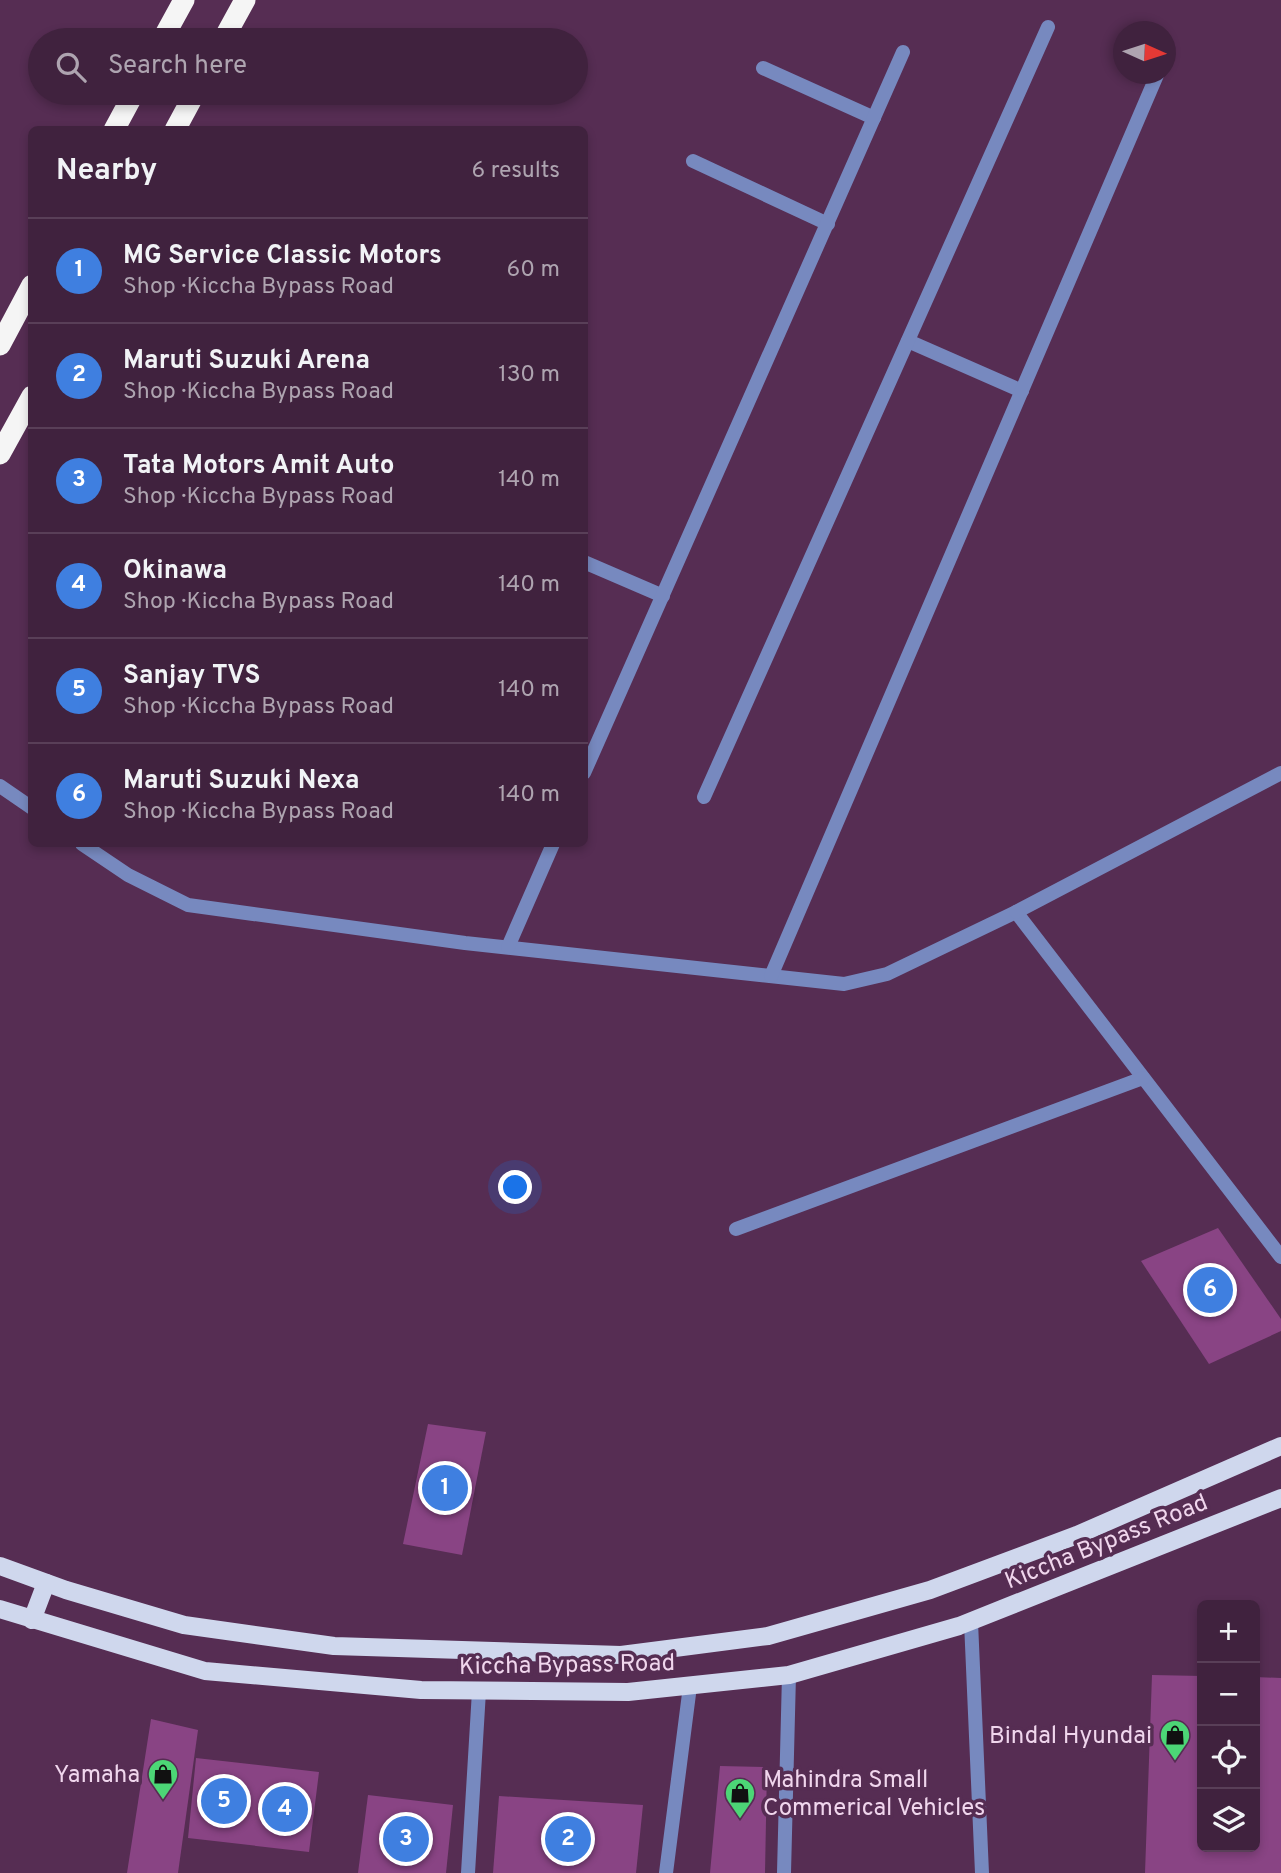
<!DOCTYPE html>
<meta charset="utf-8">
<style>
body{margin:0;font-family:Overpass,sans-serif;background:#472a45;color:#f1f3f6}
.controls{position:absolute;right:21px;bottom:21px;display:grid;overflow:hidden;border-radius:10px;box-shadow:0 4px 10px #0003}
.controls button{width:63px;height:63px;display:grid;place-items:center;padding:0;border:0;border-bottom:2px solid #593f58;background:#40223e;color:#f1f3f6;font:35px sans-serif}
.compass{position:absolute;left:1113px;top:21px;width:63px;height:63px;border-radius:50%;background:#40223e;box-shadow:0 4px 10px #0003;rotate:93deg}
.you{position:absolute;left:516px;top:1188px;width:24px;height:24px;margin:-18px;border:5px solid #fff;border-radius:50%;background:#1a73e8;box-shadow:0 0 0 10px #1a73e833}
.badge{display:grid;place-items:center;width:46px;height:46px;border-radius:50%;background:#8abfa5;color:#fff;font-size:23px;font-weight:700}
.pin{position:absolute;translate:-50% -50%;border:4px solid #fff;box-shadow:0 2px 7px #0006}
.list{margin:0;padding:0;list-style:none}
h2{display:flex;justify-content:space-between;align-items:center;height:91px;margin:0;padding:0 28px;font-size:30px}
h2 small{font-size:23px;font-weight:400;color:#aea4b0}
.list li{display:grid;grid-template-columns:46px 1fr auto;gap:21px;align-items:center;box-sizing:border-box;height:105px;padding:0 28px;border-top:2px solid #593f58}
.list b{display:block;font-size:26px;white-space:nowrap}
.list p{margin:0;font-size:23px;white-space:nowrap;color:#aea4b0}
.list em{font-size:23px;font-style:normal;color:#aea4b0}
.icon{flex:none;width:38px;height:38px;fill:none;stroke:currentColor;stroke-width:2;stroke-linecap:round;stroke-linejoin:round}
.map{position:relative;flex:none;width:1281px;height:1873px;overflow:hidden}
.search{position:absolute;background:#40223e;box-shadow:0 4px 10px #0003;left:28px;top:28px;width:560px;height:77px;display:flex;align-items:center;gap:18px;box-sizing:border-box;padding:0 24px;border-radius:38px;color:#aea4b0;font-size:26px}
.panel{position:absolute;background:#40223e;box-shadow:0 4px 10px #0003;left:28px;top:126px;width:560px;height:721px;border-radius:10px}
.map>svg:first-child{display:block}
.building{fill:#894484}
.lines{fill:none;stroke-linecap:round;stroke-linejoin:round}
.lane{stroke:#7789bf;stroke-width:14}
.street{stroke:#7789bf;stroke-width:14}
.primary{stroke:#cfd7ed;stroke-width:18}
.highway{stroke:#f5f5f5;stroke-width:21}
.labels{text-anchor:middle;stroke-width:7;stroke-linejoin:round;paint-order:stroke}
.street-label{font-size:24px;fill:#f0d6ed;stroke:#562d53}
.poi-label{font-size:24px;fill:#f0d6ed;stroke:#562d53;text-anchor:end}
</style>
<div class="map">
<svg width="1281" height="1873" viewBox="0 0 1281 1873">
<rect width="100%" height="100%" fill="#562d53"/>
<g class="building">
<path d="M 1218,1228 L 1281,1319 L 1281,1331 L 1209,1364 L 1141,1261 Z"/>
<path d="M 428,1424 L 486,1432 L 462,1555 L 403,1544 Z"/>
<path d="M 1152,1675 L 1202,1676 L 1202,1847 L 1255,1847 L 1255,1677 L 1281,1678 L 1281,1873 L 1145,1873 Z"/>
<path d="M 151,1719 L 198,1730 L 178,1873 L 127,1873 Z"/>
<path d="M 196,1758 L 319,1772 L 309,1852 L 188,1838 Z"/>
<path d="M 720,1766 L 767,1767 L 765,1873 L 710,1873 Z"/>
<path d="M 368,1795 L 453,1805 L 446,1873 L 358,1873 Z"/>
<path d="M 499,1796 L 643,1805 L 636,1873 L 493,1873 Z"/>
</g>
<g class="lines">
<path class="lane" d="M 666,1873 L 690,1686"/>
<g class="street">
<path d="M 763,68 L 874,118"/>
<path d="M 693,161 L 828,224"/>
<path d="M 908,341 L 1022,391"/>
<path d="M 584,562 L 663,596"/>
<path d="M 584,773 L 903,52"/>
<path d="M 0,786 L 32,808"/>
<path d="M 704,797 L 1048,27"/>
<path d="M 82,844 L 128,875 L 188,905 L 465,943 L 844,984 L 887,974 L 1016,912 L 1281,1257"/>
<path d="M 1016,912 L 1281,773"/>
<path d="M 508,947 L 553,844"/>
<path d="M 771,976 L 1157,75"/>
<path d="M 736,1229 L 1143,1078"/>
<path d="M 971,1622 L 982,1873"/>
<path d="M 468,1873 L 479,1691"/>
<path d="M 784,1873 L 789,1675"/>
</g>
<g class="primary">
<path d="M 0,1566 L 66,1590 L 184,1625 L 334,1646 L 621,1655 L 768,1636 L 930,1590 L 1077,1535 L 1281,1446"/>
<path d="M 0,1609 L 205,1671 L 421,1690 L 628,1692 L 789,1675 L 959,1626 L 1281,1498"/>
<path d="M 32,1620 L 46,1583"/>
</g>
<g class="highway">
<path d="M 162,40 L 184,0"/>
<path d="M 223,40 L 245,0"/>
<path d="M 114,130 L 134,93"/>
<path d="M 175,130 L 195,93"/>
<path d="M 0,345 L 32,285"/>
<path d="M 0,454 L 32,396"/>
</g>
</g>
<defs>
<g id="shop-pin" transform="scale(1.575)"><path d="M0 17L-7.5 6A9.5 9.5 0 1 1 7.5 6Z" fill="#4cd676" stroke="#562d53"/><path d="M-5-2.5h2.3a2.7 3.5 0 0 1 5.4 0H5L5.5 6h-11ZM-1.5-2.5h3a1.5 2.3 0 0 0-3 0Z" fill="#111"/></g>
</defs>
<g fill-rule="evenodd">
<use href="#shop-pin" x="1175" y="1735"/>
<use href="#shop-pin" x="163" y="1774"/>
<use href="#shop-pin" x="740" y="1793"/>
</g>
<g class="labels">
<g class="street-label">
<text transform="translate(1106 1541) rotate(-22)" y="8">Kiccha Bypass Road</text>
<text transform="translate(567 1664) rotate(-1)" y="8">Kiccha Bypass Road</text>
</g>
<g class="poi-label">
<text x="1152" y="1743">Bindal Hyundai</text>
<text x="140" y="1782">Yamaha</text>
<text x="763" y="1787" text-anchor="start">Mahindra Small<tspan x="763" dy="28">Commerical Vehicles</tspan></text>
</g>
</g>
</svg>
<div class="controls">
<button>+</button>
<button>−</button>
<button><svg class="icon" aria-label="locate" viewBox="0 0 24 24"><circle cx="12" cy="12" r="6"/><path d="M12 2v4M12 18v4M2 12h4M18 12h4"/></svg></button>
<button><svg class="icon" aria-label="layers" viewBox="0 0 24 24"><path d="M12 4l9 5-9 5-9-5zM3 14l9 5 9-5"/></svg></button>
</div>
<svg class="compass" viewBox="-18 -18 36 36"><path d="M0-13l5 13h-10z" fill="#e53935"/><path d="M0 13l5-13h-10z" fill="#aea4b0"/></svg>
<div class="you"></div>
<div class="pin badge" style="left:445px;top:1488px;background:#3f7fe0">1</div>
<div class="pin badge" style="left:568px;top:1839px;background:#3f7fe0">2</div>
<div class="pin badge" style="left:406px;top:1839px;background:#3f7fe0">3</div>
<div class="pin badge" style="left:285px;top:1809px;background:#3f7fe0">4</div>
<div class="pin badge" style="left:224px;top:1801px;background:#3f7fe0">5</div>
<div class="pin badge" style="left:1210px;top:1290px;background:#3f7fe0">6</div>
<div class="search"><svg class="icon" aria-label="search" viewBox="0 0 24 24"><circle cx="10" cy="10" r="6"/><path d="M15 15l6 6"/></svg>Search here</div>
<section class="panel">
<h2>Nearby<small>6 results</small></h2>
<ul class="list">
<li><span class="badge" style="background:#3f7fe0">1</span><div><b>MG Service Classic Motors</b><p>Shop · Kiccha Bypass Road</p></div><em>60 m</em></li>
<li><span class="badge" style="background:#3f7fe0">2</span><div><b>Maruti Suzuki Arena</b><p>Shop · Kiccha Bypass Road</p></div><em>130 m</em></li>
<li><span class="badge" style="background:#3f7fe0">3</span><div><b>Tata Motors Amit Auto</b><p>Shop · Kiccha Bypass Road</p></div><em>140 m</em></li>
<li><span class="badge" style="background:#3f7fe0">4</span><div><b>Okinawa</b><p>Shop · Kiccha Bypass Road</p></div><em>140 m</em></li>
<li><span class="badge" style="background:#3f7fe0">5</span><div><b>Sanjay TVS</b><p>Shop · Kiccha Bypass Road</p></div><em>140 m</em></li>
<li><span class="badge" style="background:#3f7fe0">6</span><div><b>Maruti Suzuki Nexa</b><p>Shop · Kiccha Bypass Road</p></div><em>140 m</em></li>
</ul>
</section>
</div>
